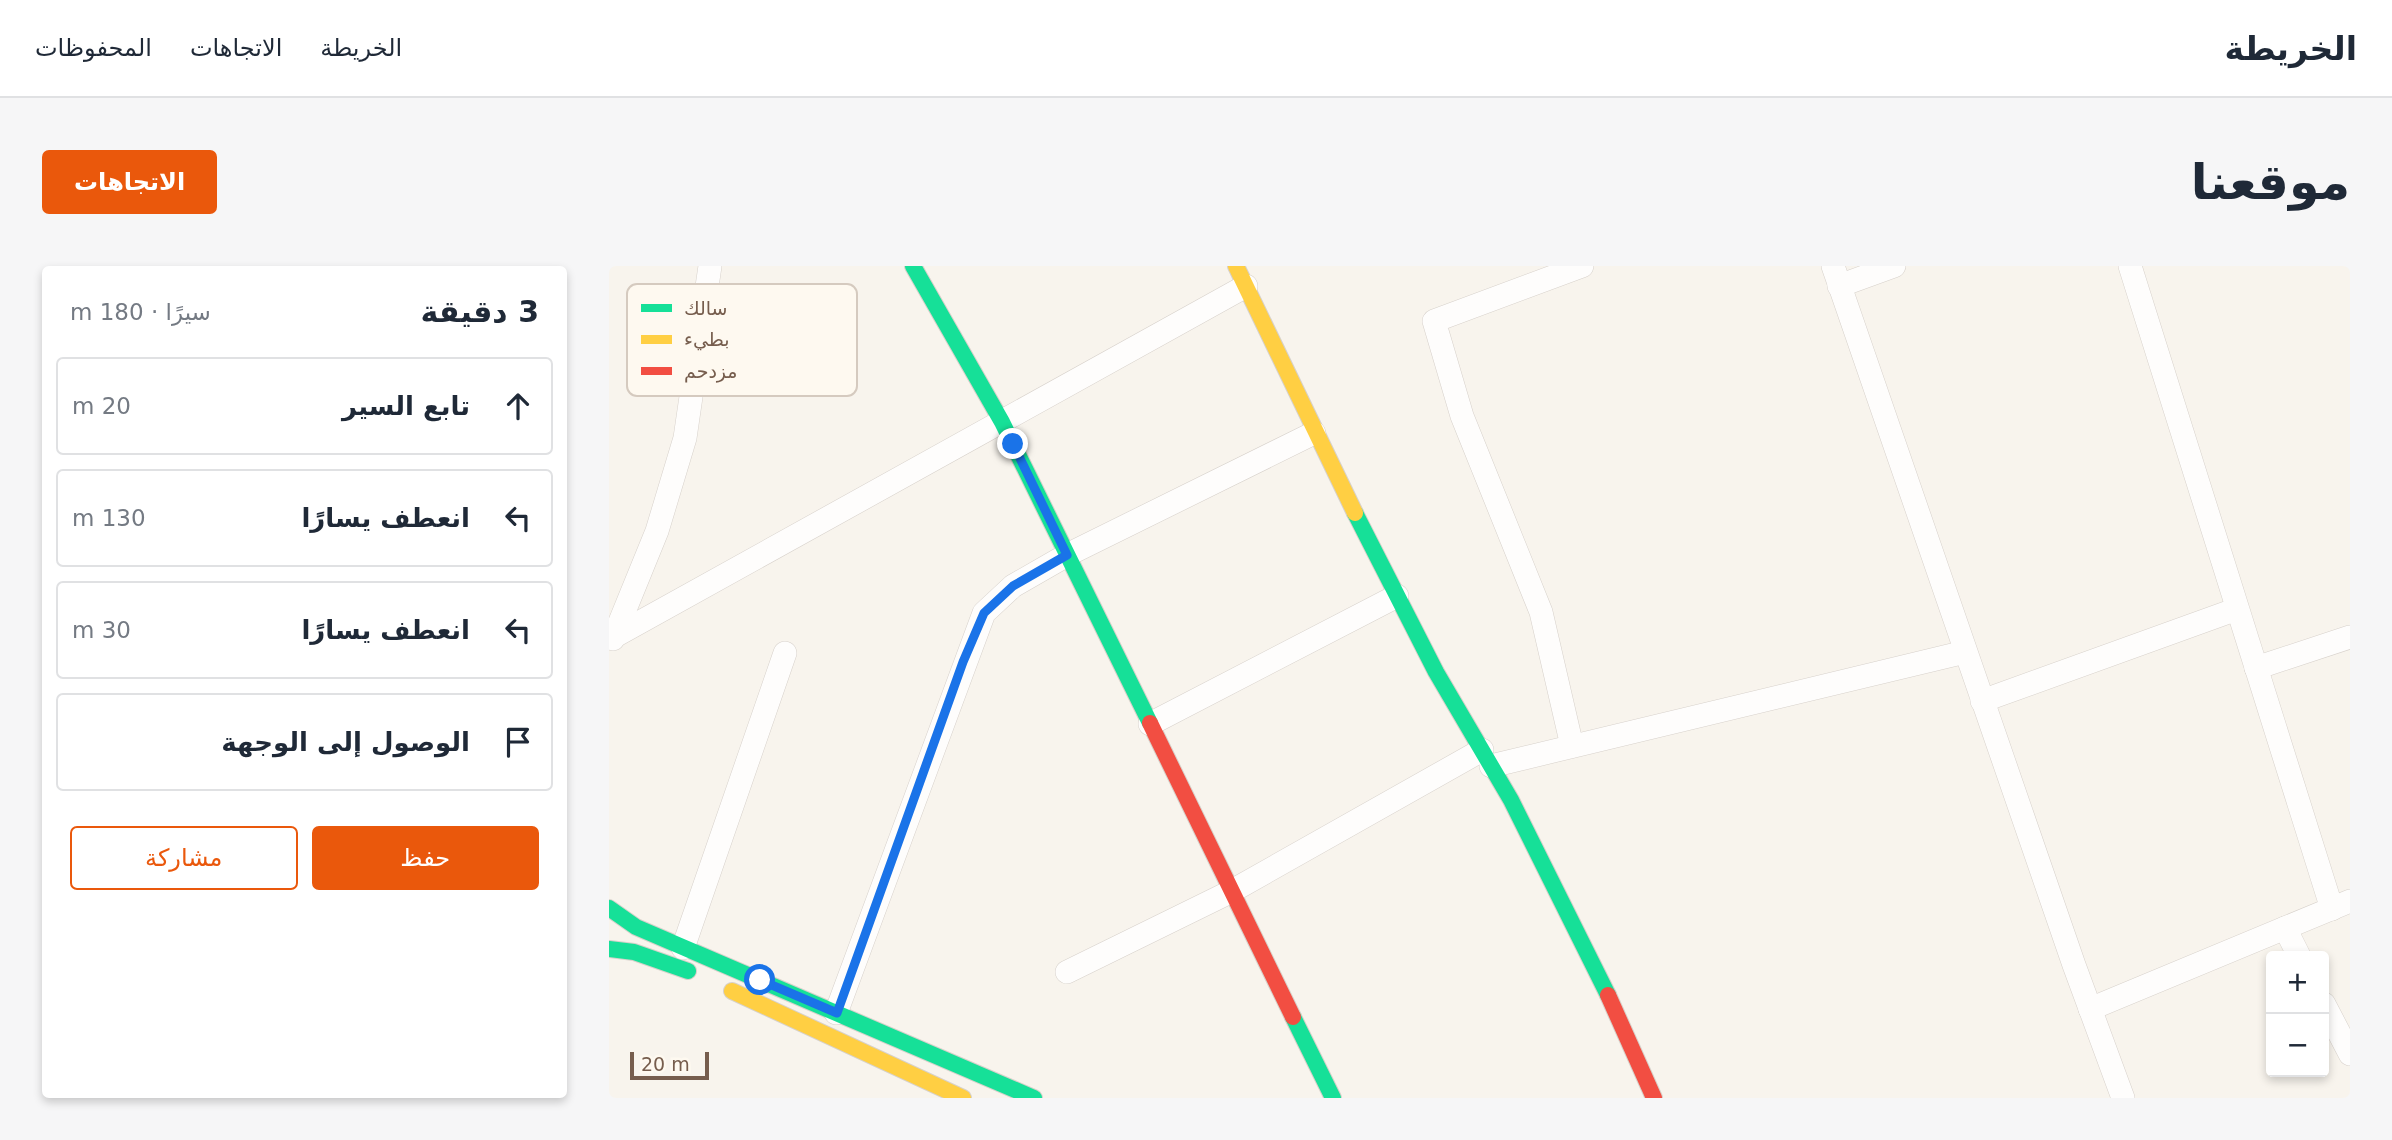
<!DOCTYPE html>
<html lang="ar">
<meta charset="utf-8">
<style>
body{margin:0;font-family:"DejaVu Sans",Cairo,sans-serif;background:#f6f6f7;color:#1f2937;direction:rtl}
.controls{position:absolute;right:21px;bottom:21px;display:grid;overflow:hidden;border-radius:7px;box-shadow:0 4px 10px #0003}
.controls button{width:63px;height:63px;display:grid;place-items:center;padding:0;border:0;border-bottom:2px solid #e0e1e3;background:#fff;color:#1f2937;font:35px sans-serif}
.scale{position:absolute;left:21px;bottom:18px;width:79px;box-sizing:border-box;padding-left:7px;border:4px solid #765d4d;border-top:0;font-size:19px;line-height:24px;white-space:nowrap;color:#765d4d;-webkit-text-stroke:5px #fef9f0;paint-order:stroke}
.stop{position:absolute;width:21px;height:21px;margin:-16px;border:5px solid #1a73e8;border-radius:50%;background:#fff}
.stop.end{background:#1a73e8;border-color:#fff;box-shadow:0 2px 7px #0008}
.list{margin:0;padding:0;list-style:none}
h2{display:flex;justify-content:space-between;align-items:center;height:91px;margin:0;padding:0 28px;font-size:30px}
h2 small{font-size:23px;font-weight:400;color:#747a83}
.list li{display:grid;grid-template-columns:46px 1fr auto;gap:21px;align-items:center;box-sizing:border-box;height:98px;margin:0 14px 14px;padding:0 14px;border:2px solid #e0e1e3;border-radius:7px}
.list b{display:block;font-size:26px;white-space:nowrap}
.list em{font-size:23px;font-style:normal;color:#747a83}
.actions{display:flex;gap:14px;padding:21px 28px}
.actions a{flex:1;padding:16px 0;border:2px solid #ea580c;border-radius:7px;text-align:center;font-size:24px;color:#ea580c}
.actions .main{background:#ea580c;color:#fff}
.icon{flex:none;width:38px;height:38px;fill:none;stroke:currentColor;stroke-width:2;stroke-linecap:round;stroke-linejoin:round}
.map{position:relative;flex:none;width:1741px;height:832px;overflow:hidden;direction:ltr;border-radius:7px}
header{display:flex;align-items:center;gap:42px;box-sizing:border-box;height:98px;padding:0 35px;background:#fff;border-bottom:2px solid #e0e1e3}
header strong{font-size:33px}
nav{display:flex;gap:38px;margin-inline-start:auto;font-size:24px}
.intro{display:flex;align-items:center;justify-content:space-between;box-sizing:border-box;height:168px;padding:0 42px}
h1{margin:0;font-size:49px}
.button{padding:18px 32px;border-radius:7px;background:#ea580c;color:#fff;font-size:24px;font-weight:700}
main{display:flex;gap:42px;padding:0 42px}
aside{flex:1;background:#fff;border-radius:7px;box-shadow:0 4px 10px #0003}
.map>svg:first-child{display:block}
.lines{fill:none;stroke-linecap:round;stroke-linejoin:round}
.street-casing{stroke:#d7d1cb;stroke-width:24}
.fast-casing{stroke:#d7d1ca;stroke-width:18}
.slow-casing{stroke:#d7d1ca;stroke-width:18}
.jam-casing{stroke:#d7d1ca;stroke-width:18}
.street{stroke:#fefdfc;stroke-width:23}
.fast{stroke:#16e098;stroke-width:16}
.slow{stroke:#ffcf43;stroke-width:16}
.jam{stroke:#f24e42;stroke-width:16}
.route{stroke:#1a73e8;stroke-width:9}
.key{fill:#fef9f0;stroke:#d5cabf;stroke-width:2}
.key-label{font-size:19px;fill:#765d4d}
</style>
<header>
<strong>الخريطة</strong>
<nav><a>الخريطة</a><a>الاتجاهات</a><a>المحفوظات</a></nav>
</header>
<div class="intro"><h1>موقعنا</h1><a class="button">الاتجاهات</a></div>
<main>
<div class="map">
<svg width="1741" height="832" viewBox="0 0 1741 832">
<rect width="100%" height="100%" fill="#f8f4ed"/>
<g class="lines">
<g class="street-casing">
<g id="street">
<path d="M 1224,0 L 1465,699 L 1514,832"/>
<path d="M 1521,0 L 1723,643"/>
<path d="M 1230,20 L 1285,0"/>
<path d="M 6,370 L 637,20"/>
<path d="M 4,373 L 48,265 L 76,172 L 101,0"/>
<path d="M 1647,402 L 1741,371"/>
<path d="M 1373,435 L 1628,343"/>
<path d="M 541,458 L 788,330"/>
<path d="M 963,480 L 932,346 L 853,150 L 825,55 L 973,0"/>
<path d="M 882,500 L 1356,386"/>
<path d="M 1676,662 L 1690,690"/>
<path d="M 74,682 L 176,387"/>
<path d="M 458,706 L 623,625 L 873,484"/>
<path d="M 1715,738 L 1741,788"/>
<path d="M 1481,743 L 1741,635"/>
<path d="M 227,747 L 375,347 L 404,320 L 458,289 L 705,167"/>
</g>
</g>
<g class="fast-casing">
<g id="fast">
<path d="M 304,0 L 393,156 L 541,457"/>
<path d="M 746,247 L 827,406 L 902,534 L 999,729"/>
<path d="M 0,642 L 27,661 L 425,832"/>
<path d="M 0,683 L 25,686 L 79,705"/>
<path d="M 684,751 L 724,832"/>
</g>
</g>
<g class="slow-casing">
<g id="slow">
<path d="M 627,0 L 746,247"/>
<path d="M 123,725 L 354,832"/>
</g>
</g>
<g class="jam-casing">
<g id="jam">
<path d="M 541,457 L 684,751"/>
<path d="M 999,729 L 1045,832"/>
</g>
</g>
<use href="#street" class="street"/>
<use href="#fast" class="fast"/>
<use href="#slow" class="slow"/>
<use href="#jam" class="jam"/>
</g>
<g class="lines">
<path class="route" d="M 151,714 L 228,747 L 354,396 L 375,347 L 404,320 L 458,289 L 404,178"/>
</g>
<rect x="18" y="18" width="230" height="112" rx="10" class="key"/>
<rect x="32" y="38" width="31" height="8" fill="#16e098"/>
<rect x="32" y="69" width="31" height="9" fill="#ffcf43"/>
<rect x="32" y="101" width="31" height="8" fill="#f24e42"/>
<g class="key-label">
<text x="75" y="49">سالك</text>
<text x="75" y="80">بطيء</text>
<text x="75" y="112">مزدحم</text>
</g>
</svg>
<div class="controls">
<button>+</button>
<button>−</button>
</div>
<div class="scale">20 m</div>
<div class="stop" style="left:151px;top:714px"></div>
<div class="stop end" style="left:404px;top:178px"></div>
</div>
<aside>
<h2>3 دقيقة<small>سيرًا · 180 m</small></h2>
<ul class="list">
<li><svg class="icon" aria-label="ahead" viewBox="0 0 24 24"><path d="M12 20V5M6 11l6-6 6 6"/></svg><div><b>تابع السير</b></div><em>20 m</em></li>
<li><svg class="icon" aria-label="left" viewBox="0 0 24 24"><path d="M17 20v-9H6M10 6l-5 5 5 5"/></svg><div><b>انعطف يسارًا</b></div><em>130 m</em></li>
<li><svg class="icon" aria-label="left" viewBox="0 0 24 24"><path d="M17 20v-9H6M10 6l-5 5 5 5"/></svg><div><b>انعطف يسارًا</b></div><em>30 m</em></li>
<li><svg class="icon" aria-label="arrive" viewBox="0 0 24 24"><path d="M6 21V4h12l-3 4 3 4H6"/></svg><div><b>الوصول إلى الوجهة</b></div></li>
</ul>
<div class="actions"><a class="main">حفظ</a><a>مشاركة</a></div>
</aside>
</main>
